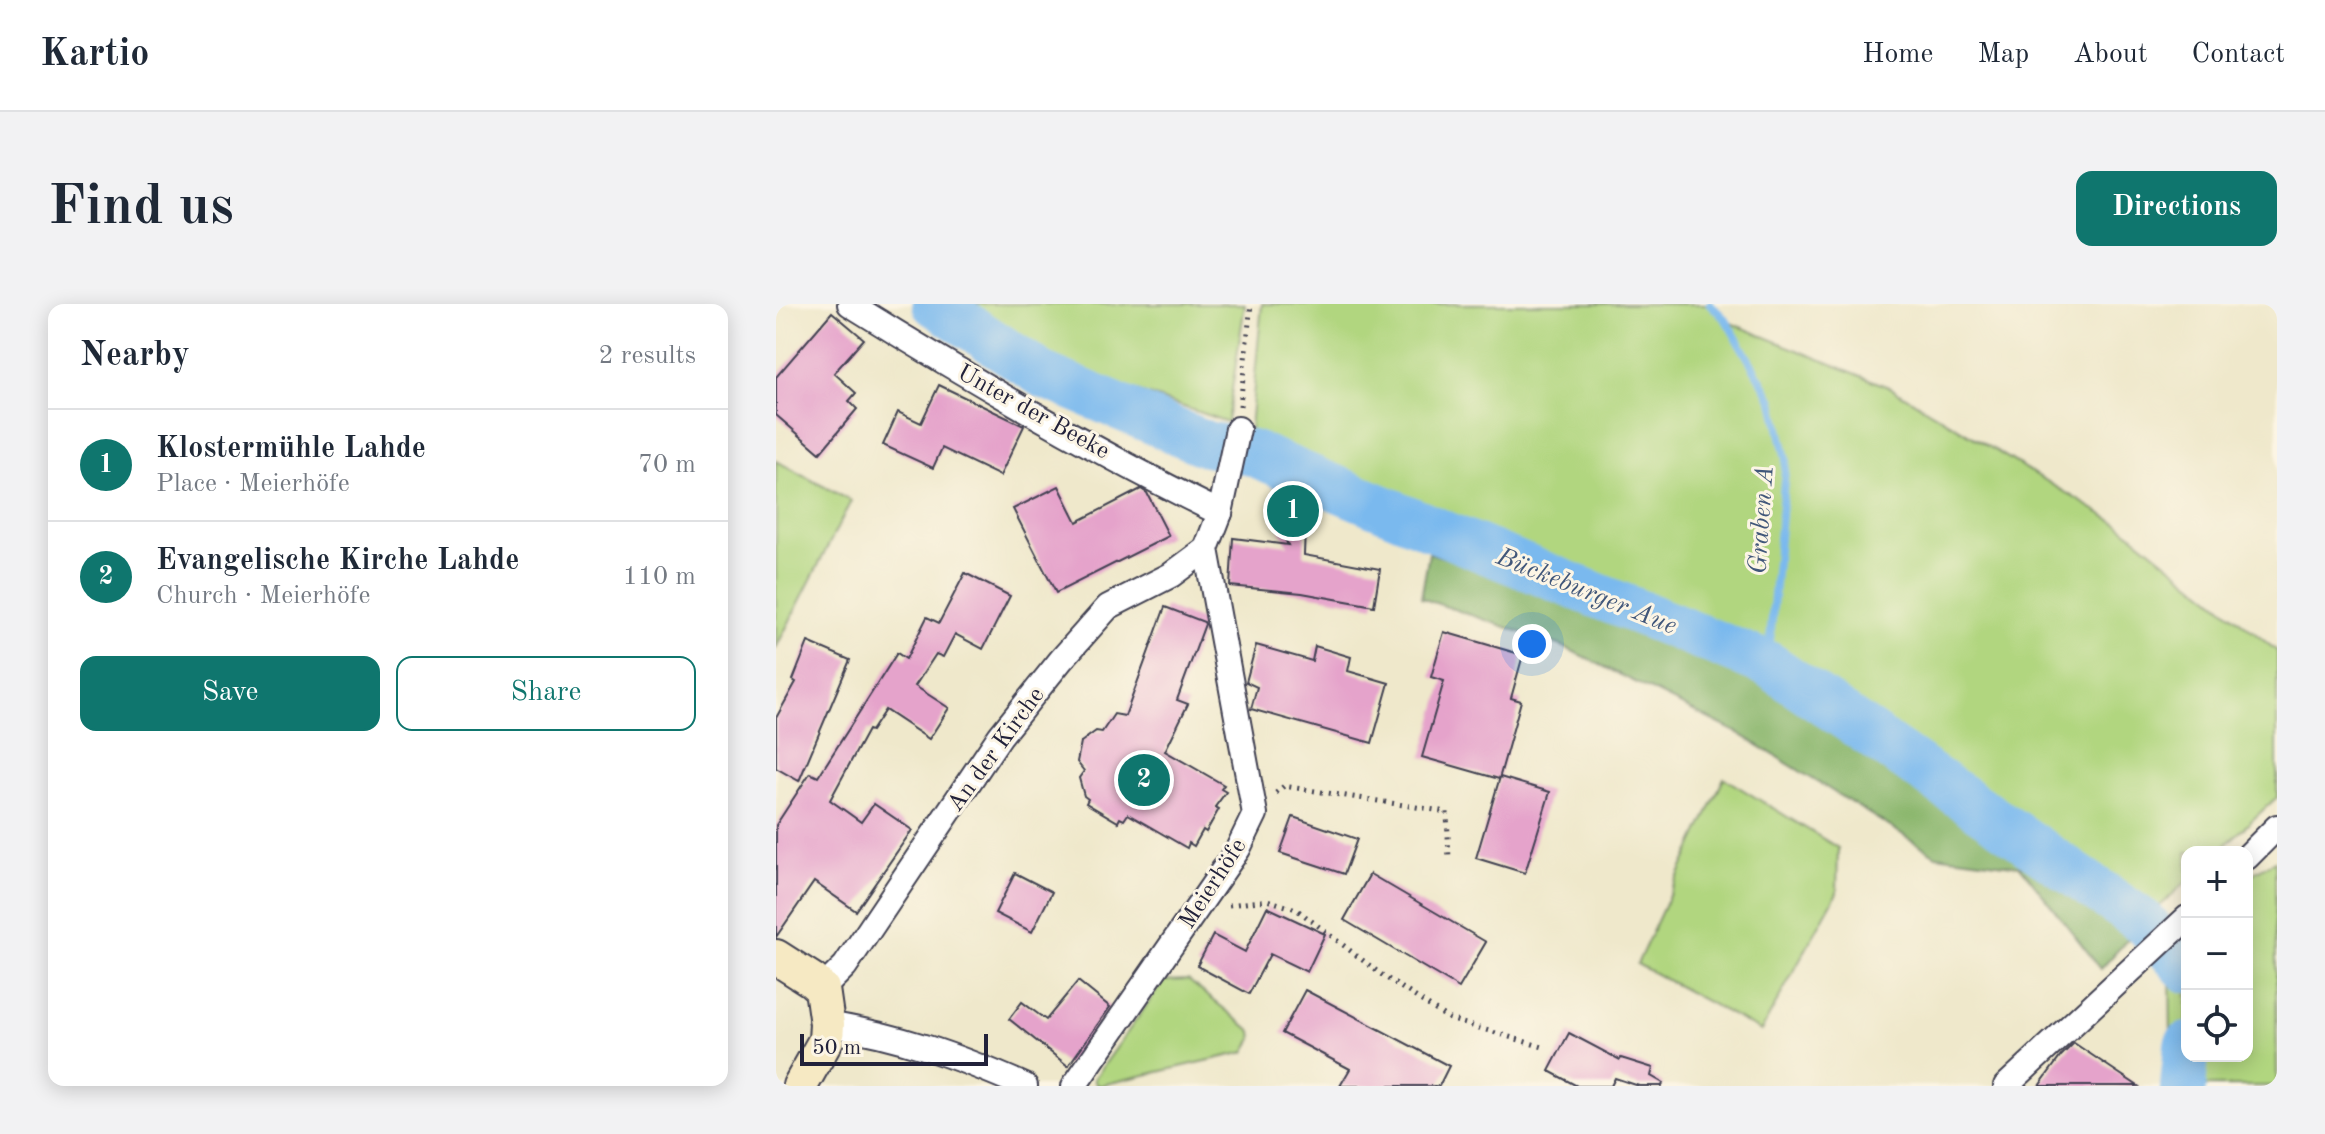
<!DOCTYPE html>
<meta charset="utf-8">
<style>
body{margin:0;font-family:"Old Standard TT",serif;background:#f2f2f3;color:#1f2937}
.controls{position:absolute;right:24px;bottom:24px;display:grid;overflow:hidden;border-radius:16px;box-shadow:0 4px 20px #0003}
.controls button{width:72px;height:72px;display:grid;place-items:center;padding:0;border:0;border-bottom:2px solid #e0e1e3;background:#fff;color:#1f2937;font:40px sans-serif}
.scale{position:absolute;left:24px;bottom:20px;width:188px;box-sizing:border-box;padding-left:8px;border:4px solid #22223b;border-top:0;font-size:22px;line-height:28px;white-space:nowrap;color:#22223b;-webkit-text-stroke:6px #fcf5e5;paint-order:stroke}
.you{position:absolute;left:756px;top:340px;width:28px;height:28px;margin:-20px;border:6px solid #fff;border-radius:50%;background:#1a73e8;box-shadow:0 0 0 12px #1a73e833}
.badge{display:grid;place-items:center;width:52px;height:52px;border-radius:50%;background:#0f766e;color:#fff;font-size:26px;font-weight:700}
.pin{position:absolute;translate:-50% -50%;border:4px solid #fff;box-shadow:0 2px 8px #0006}
.list{margin:0;padding:0;list-style:none}
h2{display:flex;justify-content:space-between;align-items:center;height:104px;margin:0;padding:0 32px;font-size:34px}
h2 small{font-size:26px;font-weight:400;color:#747a83}
.list li{display:grid;grid-template-columns:52px 1fr auto;gap:24px;align-items:center;box-sizing:border-box;height:112px;padding:0 32px;border-top:2px solid #e0e1e3}
.list b{display:block;font-size:30px;white-space:nowrap}
.list p{margin:0;font-size:26px;white-space:nowrap;color:#747a83}
.list em{font-size:26px;font-style:normal;color:#747a83}
.actions{display:flex;gap:16px;padding:24px 32px}
.actions a{flex:1;padding:18px 0;border:2px solid #0f766e;border-radius:16px;text-align:center;font-size:28px;color:#0f766e}
.actions .main{background:#0f766e;color:#fff}
.icon{flex:none;width:44px;height:44px;fill:none;stroke:currentColor;stroke-width:2;stroke-linecap:round;stroke-linejoin:round}
.map{position:relative;flex:none;width:1501px;height:782px;overflow:hidden;border-radius:16px}
header{display:flex;align-items:center;gap:48px;box-sizing:border-box;height:112px;padding:0 40px;background:#fff;border-bottom:2px solid #e0e1e3}
header strong{font-size:38px}
nav{display:flex;gap:44px;margin-inline-start:auto;font-size:28px}
.intro{display:flex;align-items:center;justify-content:space-between;box-sizing:border-box;height:192px;padding:0 48px}
h1{margin:0;font-size:56px}
.button{padding:20px 36px;border-radius:16px;background:#0f766e;color:#fff;font-size:28px;font-weight:700}
main{display:flex;gap:48px;padding:0 48px}
aside{flex:1;background:#fff;border-radius:16px;box-shadow:0 4px 20px #0003}
.map>svg:first-child{display:block}
.green{fill:#b1d67f;stroke:#6a7c5d;stroke-width:2}
.forest{fill:#8cb76e;stroke:#576c54;stroke-width:2}
.lines{fill:none;stroke-linecap:round;stroke-linejoin:round}
.stream{stroke:#7ab9ee;stroke-width:8}
.river{stroke:#7ab9ee;stroke-width:46}
.building{fill:#e5a3cb}
.street-casing{stroke:#414051;stroke-width:28}
.secondary-casing{stroke:#414051;stroke-width:38}
.path{stroke:#414051;stroke-width:5;stroke-dasharray:2 6;stroke-linecap:butt}
.street{stroke:#fff;stroke-width:24}
.secondary{stroke:#f6e9c3;stroke-width:34}
.labels{text-anchor:middle;stroke-width:6;stroke-linejoin:round;paint-order:stroke}
.street-label{font-size:24px;fill:#22223b;stroke:#fcf5e5}
.water-label{font-size:26px;font-style:italic;fill:#41577a;stroke:#fcf5e5}
</style>
<header>
<strong>Kartio</strong>
<nav><a>Home</a><a>Map</a><a>About</a><a>Contact</a></nav>
</header>
<div class="intro"><h1>Find us</h1><a class="button">Directions</a></div>
<main>
<aside>
<h2>Nearby<small>2 results</small></h2>
<ul class="list">
<li><span class="badge">1</span><div><b>Klostermühle Lahde</b><p>Place · Meierhöfe</p></div><em>70 m</em></li>
<li><span class="badge">2</span><div><b>Evangelische Kirche Lahde</b><p>Church · Meierhöfe</p></div><em>110 m</em></li>
</ul>
<div class="actions"><a class="main">Save</a><a>Share</a></div>
</aside>
<div class="map">
<svg width="1501" height="782" viewBox="0 0 1501 782">
<rect width="100%" height="100%" fill="#fcf5e5"/>
<filter id="ink" filterUnits="userSpaceOnUse"><feTurbulence type="fractalNoise" baseFrequency=".0125" numOctaves="2"/><feDisplacementMap in="SourceGraphic" scale="16" xChannelSelector="R" yChannelSelector="G"/><feConvolveMatrix kernelMatrix="1 2 1 2 8 2 1 2 1" color-interpolation-filters="sRGB"/></filter>
<filter id="wash" filterUnits="userSpaceOnUse"><feTurbulence type="fractalNoise" baseFrequency=".006" numOctaves="4" result="noise"/><feDisplacementMap in="SourceGraphic" scale="32" xChannelSelector="R" yChannelSelector="G"/><feGaussianBlur stdDeviation="1.8" result="paint"/><feColorMatrix in="noise" values="0 0 0 0 0 0 0 0 0 0 0 0 0 0 0 0 0 1.4 0 .05"/><feComposite in="paint" operator="in"/></filter>
<g filter="url(#wash)">
<rect width="100%" height="100%" fill="#efe8cb"/>
<g class="green">
<path d="M 189,0 L 469,0 L 451,118 L 291,63 Z"/>
<path d="M 486,0 L 931,0 L 945,15 L 1115,84 L 1344,221 L 1501,347 L 1501,493 L 1442,548 L 1411,548 L 1411,577 L 1369,616 L 984,350 L 675,226 L 515,147 L 473,134 Z"/>
<path d="M 0,157 L 75,197 L 0,344 Z"/>
<path d="M 948,474 L 1062,544 L 1061,589 L 985,727 L 861,660 Z"/>
<path d="M 1499,557 L 1501,782 L 1386,782 L 1395,735 L 1394,660 L 1411,642 L 1411,752 L 1471,752 L 1471,578 L 1478,569 Z"/>
<path d="M 412,676 L 476,727 L 477,735 L 469,748 L 321,782 L 318,775 L 388,677 Z"/>
</g>
<path class="forest" d="M 653,249 L 717,268 L 990,365 L 1369,616 L 1325,665 L 1244,562 L 1160,551 L 962,429 L 786,342 L 645,294 Z"/>
<g class="lines">
<path class="stream" d="M 934,0 L 950,16 L 997,97 L 1010,155 L 992,360"/>
<g class="river">
<path d="M 159,0 L 267,71 L 430,140 L 476,149 L 710,247 L 992,360 L 1368,618 L 1411,666"/>
<path d="M 1407,782 L 1411,741"/>
</g>
</g>
<g id="blocks">
<g class="building">
<path d="M 56,8 L 88,35 L 58,69 L 80,89 L 73,97 L 81,105 L 44,149 L 0,111 L 0,73 Z"/>
<path d="M 163,81 L 248,122 L 224,172 L 166,144 L 157,164 L 107,141 L 122,108 L 145,119 Z"/>
<path d="M 283,182 L 301,218 L 365,185 L 371,189 L 393,232 L 280,289 L 237,205 Z"/>
<path d="M 520,187 L 533,195 L 536,201 L 535,216 L 529,223 L 528,251 L 604,265 L 598,302 L 526,289 L 454,282 L 457,234 L 512,241 L 498,212 L 498,204 L 505,191 Z"/>
<path d="M 189,269 L 234,292 L 207,345 L 179,330 L 167,353 L 160,350 L 139,382 L 173,404 L 153,435 L 109,406 L 95,427 L 92,426 L 54,496 L 85,518 L 98,500 L 136,526 L 80,607 L 38,578 L 0,633 L 0,521 L 34,469 L 42,473 L 121,349 L 130,355 L 151,313 L 163,319 Z"/>
<path d="M 389,303 L 428,318 L 429,320 L 401,396 L 412,400 L 389,447 L 448,481 L 445,485 L 450,488 L 439,503 L 443,505 L 430,528 L 427,526 L 418,542 L 413,539 L 411,544 L 352,510 L 348,516 L 344,514 L 342,518 L 310,499 L 312,495 L 308,492 L 303,474 L 308,467 L 301,458 L 305,438 L 320,427 L 326,428 L 338,410 L 349,412 Z"/>
<path d="M 668,328 L 747,351 L 735,394 L 745,397 L 723,475 L 646,453 L 668,377 L 655,373 Z"/>
<path d="M 32,338 L 74,356 L 23,477 L 0,464 L 0,414 L 20,378 L 17,376 Z"/>
<path d="M 480,341 L 536,357 L 539,342 L 575,353 L 572,367 L 613,379 L 596,439 L 475,405 L 481,383 L 470,378 Z"/>
<path d="M 724,473 L 774,488 L 749,569 L 700,554 Z"/>
<path d="M 517,513 L 581,535 L 568,570 L 504,549 Z"/>
<path d="M 239,569 L 276,588 L 256,628 L 219,609 Z"/>
<path d="M 594,570 L 710,638 L 683,684 L 568,616 Z"/>
<path d="M 491,603 L 549,630 L 531,668 L 494,650 L 473,690 L 421,662 L 437,631 L 469,648 Z"/>
<path d="M 302,677 L 334,703 L 292,762 L 233,715 L 246,698 L 270,716 Z"/>
<path d="M 529,686 L 673,762 L 663,782 L 564,782 L 574,765 L 506,729 Z"/>
<path d="M 793,729 L 844,756 L 845,754 L 877,764 L 875,772 L 887,779 L 886,782 L 863,782 L 839,774 L 835,782 L 801,782 L 773,767 Z"/>
<path d="M 1298,739 L 1335,764 L 1362,782 L 1263,782 L 1285,752 Z"/>
</g>
</g>
</g>
<g filter="url(#ink)">
<use href="#blocks" fill-opacity="0" stroke="#414051" stroke-width="2"/>
<g class="lines">
<g class="street-casing">
<g id="street">
<path d="M 74,0 C 194,75 318,147 444,209"/>
<path d="M 1471,553 L 1501,523"/>
<path d="M 46,685 L 69,662 L 224,432 L 285,356 L 332,303 L 395,271 L 430,245"/>
<path d="M 51,720 C 125,732 181,752 249,782"/>
<path d="M 298,782 L 462,545 L 479,510 L 430,245 L 444,209 L 462,125"/>
<path d="M 1230,782 L 1411,614"/>
</g>
</g>
<g class="secondary-casing">
<path id="secondary" d="M 0,653 L 36,676 L 46,685 L 51,720 L 50,736 L 24,782"/>
</g>
<g class="path">
<path d="M 464,102 L 475,0"/>
<path d="M 500,489 L 508,482 L 671,508 L 673,555"/>
<path d="M 453,601 L 491,596 L 520,605 L 606,671 L 673,715 L 767,743"/>
</g>
<use href="#street" class="street"/>
<use href="#secondary" class="secondary"/>
</g>
</g>
<g class="labels">
<g class="street-label">
<text transform="translate(258 107) rotate(29)" y="8">Unter der Beeke</text>
<text transform="translate(219 445) rotate(-54)" y="8">An der Kirche</text>
<text transform="translate(436 579) rotate(-57)" y="8">Meierhöfe</text>
</g>
<g class="water-label">
<text transform="translate(984 216) rotate(-86)" y="9">Graben A</text>
<text transform="translate(811 286) rotate(22)" y="9">Bückeburger Aue</text>
</g>
</g>
</svg>
<div class="controls">
<button>+</button>
<button>−</button>
<button><svg class="icon" aria-label="locate" viewBox="0 0 24 24"><circle cx="12" cy="12" r="6"/><path d="M12 2v4M12 18v4M2 12h4M18 12h4"/></svg></button>
</div>
<div class="scale">50 m</div>
<div class="you"></div>
<div class="pin badge" style="left:517px;top:207px">1</div>
<div class="pin badge" style="left:368px;top:476px">2</div>
</div>
</main>
